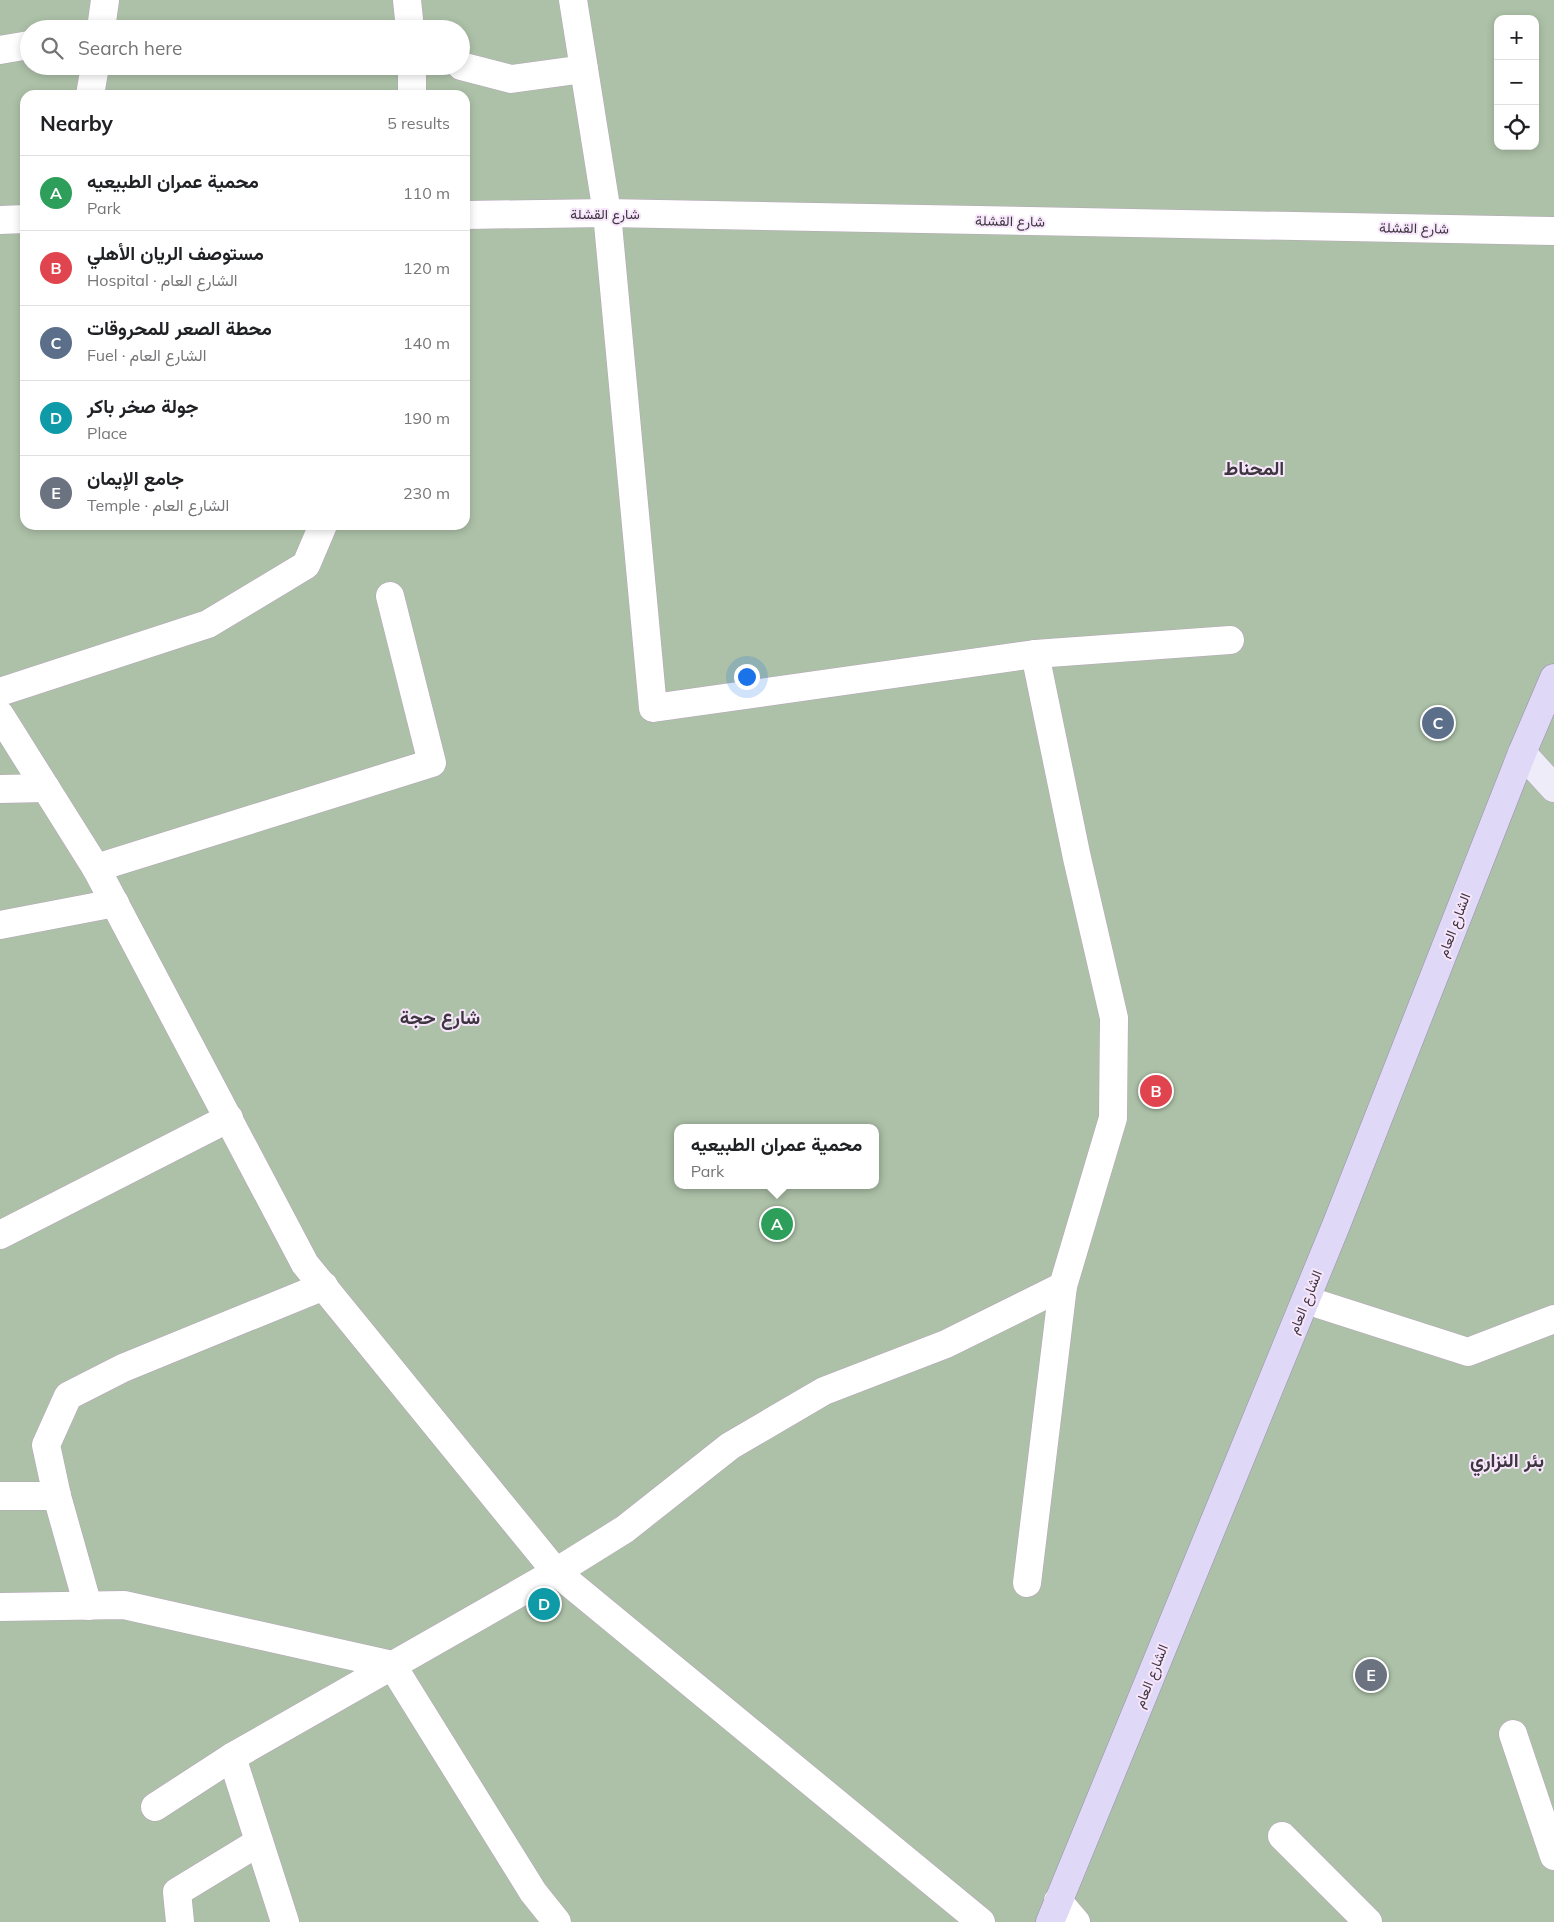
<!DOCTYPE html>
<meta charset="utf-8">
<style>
body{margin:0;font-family:Mulish,Vazirmatn,sans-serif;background:#f6f6f6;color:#202124}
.controls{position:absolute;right:15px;top:15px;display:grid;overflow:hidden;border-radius:10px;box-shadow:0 2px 8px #0003}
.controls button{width:45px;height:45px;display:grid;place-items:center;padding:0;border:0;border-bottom:1px solid #e0e0e0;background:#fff;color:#202124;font:25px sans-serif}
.you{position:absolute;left:746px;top:676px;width:18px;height:18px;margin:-12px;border:4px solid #fff;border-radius:50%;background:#1a73e8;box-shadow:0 0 0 8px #1a73e833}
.badge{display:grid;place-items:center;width:32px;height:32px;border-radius:50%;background:#1a73e8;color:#fff;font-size:16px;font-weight:700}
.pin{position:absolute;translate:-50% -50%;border:2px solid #fff;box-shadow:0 1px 5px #0006}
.popup{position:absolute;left:674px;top:1124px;width:205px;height:65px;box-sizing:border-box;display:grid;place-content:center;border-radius:10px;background:#fff;filter:drop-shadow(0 1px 4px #0005);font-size:16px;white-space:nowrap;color:#757577}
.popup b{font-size:19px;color:#202124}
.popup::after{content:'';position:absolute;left:50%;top:100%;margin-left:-10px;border:10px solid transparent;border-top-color:#fff}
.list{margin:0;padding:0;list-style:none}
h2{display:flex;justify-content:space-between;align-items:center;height:65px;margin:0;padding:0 20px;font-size:21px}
h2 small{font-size:16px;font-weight:400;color:#757577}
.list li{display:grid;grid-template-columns:32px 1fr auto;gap:15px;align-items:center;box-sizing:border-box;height:75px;padding:0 20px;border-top:1px solid #e0e0e0}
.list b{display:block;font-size:19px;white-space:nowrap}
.list p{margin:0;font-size:16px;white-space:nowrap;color:#757577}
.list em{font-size:16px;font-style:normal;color:#757577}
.icon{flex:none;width:28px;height:28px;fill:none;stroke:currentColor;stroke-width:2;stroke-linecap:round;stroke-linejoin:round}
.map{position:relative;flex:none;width:1554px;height:1922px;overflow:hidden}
.search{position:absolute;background:#fff;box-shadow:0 2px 8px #0003;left:20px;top:20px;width:450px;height:55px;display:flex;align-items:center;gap:12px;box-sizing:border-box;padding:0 18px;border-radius:28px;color:#757577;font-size:19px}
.panel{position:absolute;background:#fff;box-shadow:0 2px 8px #0003;left:20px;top:90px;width:450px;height:440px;border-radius:15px}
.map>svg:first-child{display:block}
.park{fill:#adc1a8;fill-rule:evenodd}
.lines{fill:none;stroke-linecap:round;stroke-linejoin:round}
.street-casing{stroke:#b6a5ba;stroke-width:29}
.secondary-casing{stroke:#b6a5ba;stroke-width:29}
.primary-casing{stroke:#988eb2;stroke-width:29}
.street{stroke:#fff;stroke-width:28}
.secondary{stroke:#efecfa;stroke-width:28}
.primary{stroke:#dfd8f6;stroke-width:28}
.labels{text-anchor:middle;stroke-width:4;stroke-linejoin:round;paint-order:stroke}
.street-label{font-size:14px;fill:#3d363f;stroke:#f7e6fb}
.district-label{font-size:19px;font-weight:bold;fill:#3d363f;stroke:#f7e6fb}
</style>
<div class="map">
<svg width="1554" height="1922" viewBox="0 0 1554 1922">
<rect width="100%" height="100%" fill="#ead9ee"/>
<path class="park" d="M 0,0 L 1554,0 L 1554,1922 L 0,1922 ZM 1498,19 L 1535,19 L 1535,146 L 1498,146 ZM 29,29 L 461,29 L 461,66 L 29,66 ZM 25,95 L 465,95 L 465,525 L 25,525 ZM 678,1128 L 876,1128 L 876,1185 L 678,1185 Z"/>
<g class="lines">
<g class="street-casing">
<g id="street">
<path d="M 407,0 L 410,29"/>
<path d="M 573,0 L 607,213 L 653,708 L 1035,654 L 1230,640"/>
<path d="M 101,29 L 105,0"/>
<path d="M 0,50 L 29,45"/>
<path d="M 461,66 L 511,79 L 584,69"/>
<path d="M 90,95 L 95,66"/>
<path d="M 412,95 L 412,66"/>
<path d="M 465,215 L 607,213 L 1554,231"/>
<path d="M 0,220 L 25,219"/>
<path d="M 0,692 L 208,624 L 306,565 L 323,525"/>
<path d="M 0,715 L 96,868 L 305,1264 L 556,1572 L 981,1922"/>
<path d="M 0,789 L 46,788"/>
<path d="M 96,868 L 432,763 L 390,596"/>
<path d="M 0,925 L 115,903"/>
<path d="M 0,1235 L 229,1118"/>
<path d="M 1306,1300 L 1468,1352 L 1554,1319"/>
<path d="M 0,1496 L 57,1496"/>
<path d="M 1027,1583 L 1063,1286 L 1113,1118 L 1114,1018 L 1077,858 L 1035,654"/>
<path d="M 88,1606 L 57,1496 L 46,1445 L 68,1396 L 123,1368 L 324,1286"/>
<path d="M 0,1607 L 124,1605 L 392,1665 L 533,1892 L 557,1922"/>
<path d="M 1513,1734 L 1554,1856"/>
<path d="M 232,1757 L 285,1922"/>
<path d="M 155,1807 L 232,1757 L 556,1572 L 625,1529 L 730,1446 L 824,1391 L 946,1344 L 1063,1286"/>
<path d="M 1282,1836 L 1368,1922"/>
<path d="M 1058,1901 L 1076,1922"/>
<path d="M 180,1922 L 177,1892 L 259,1842"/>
</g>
</g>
<g class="secondary-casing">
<path id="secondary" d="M 1522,753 L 1554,788"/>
</g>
<g class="primary-casing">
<path id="primary" d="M 1050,1922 L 1337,1223 L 1522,753 L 1554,678"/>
</g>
<use href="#street" class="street"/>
<use href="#secondary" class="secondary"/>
<use href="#primary" class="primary"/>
</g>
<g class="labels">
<g class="street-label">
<text x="605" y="219">شارع القشلة</text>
<text transform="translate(1010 221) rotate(1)" y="5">شارع القشلة</text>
<text transform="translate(1414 228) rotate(1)" y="5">شارع القشلة</text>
<text transform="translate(1454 925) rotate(-69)" y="5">الشارع العام</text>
<text transform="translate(1305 1302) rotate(-68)" y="5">الشارع العام</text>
<text transform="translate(1151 1676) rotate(-68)" y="5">الشارع العام</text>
</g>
<g class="district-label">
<text x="1254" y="475">المحناط</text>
<text x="440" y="1024">شارع حجة</text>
<text x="1507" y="1467">بئر النزاري</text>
</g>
</g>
</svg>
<div class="controls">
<button>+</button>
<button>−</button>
<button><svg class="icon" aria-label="locate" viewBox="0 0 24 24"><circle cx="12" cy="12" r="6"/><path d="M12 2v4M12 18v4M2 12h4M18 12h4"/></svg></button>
</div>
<div class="you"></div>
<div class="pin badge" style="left:777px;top:1224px;background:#2e9e5b">A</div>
<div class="popup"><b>محمية عمران الطبيعيه</b>Park</div>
<div class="pin badge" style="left:1156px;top:1091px;background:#e0444e">B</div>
<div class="pin badge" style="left:1438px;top:723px;background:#5c6f8a">C</div>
<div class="pin badge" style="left:544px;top:1604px;background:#0f9aa8">D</div>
<div class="pin badge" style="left:1371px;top:1675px;background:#6b7280">E</div>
<div class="search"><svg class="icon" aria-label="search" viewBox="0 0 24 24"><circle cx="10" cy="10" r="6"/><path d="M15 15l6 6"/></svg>Search here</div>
<section class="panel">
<h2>Nearby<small>5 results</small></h2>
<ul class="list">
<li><span class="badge" style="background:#2e9e5b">A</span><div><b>محمية عمران الطبيعيه</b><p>Park</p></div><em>110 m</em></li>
<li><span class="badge" style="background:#e0444e">B</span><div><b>مستوصف الريان الأهلي</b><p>Hospital · الشارع العام</p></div><em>120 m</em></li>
<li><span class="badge" style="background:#5c6f8a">C</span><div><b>محطة الصعر للمحروقات</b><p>Fuel · الشارع العام</p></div><em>140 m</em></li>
<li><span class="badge" style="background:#0f9aa8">D</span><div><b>جولة صخر باكر</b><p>Place</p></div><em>190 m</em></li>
<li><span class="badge" style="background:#6b7280">E</span><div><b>جامع الإيمان</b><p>Temple · الشارع العام</p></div><em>230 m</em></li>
</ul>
</section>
</div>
